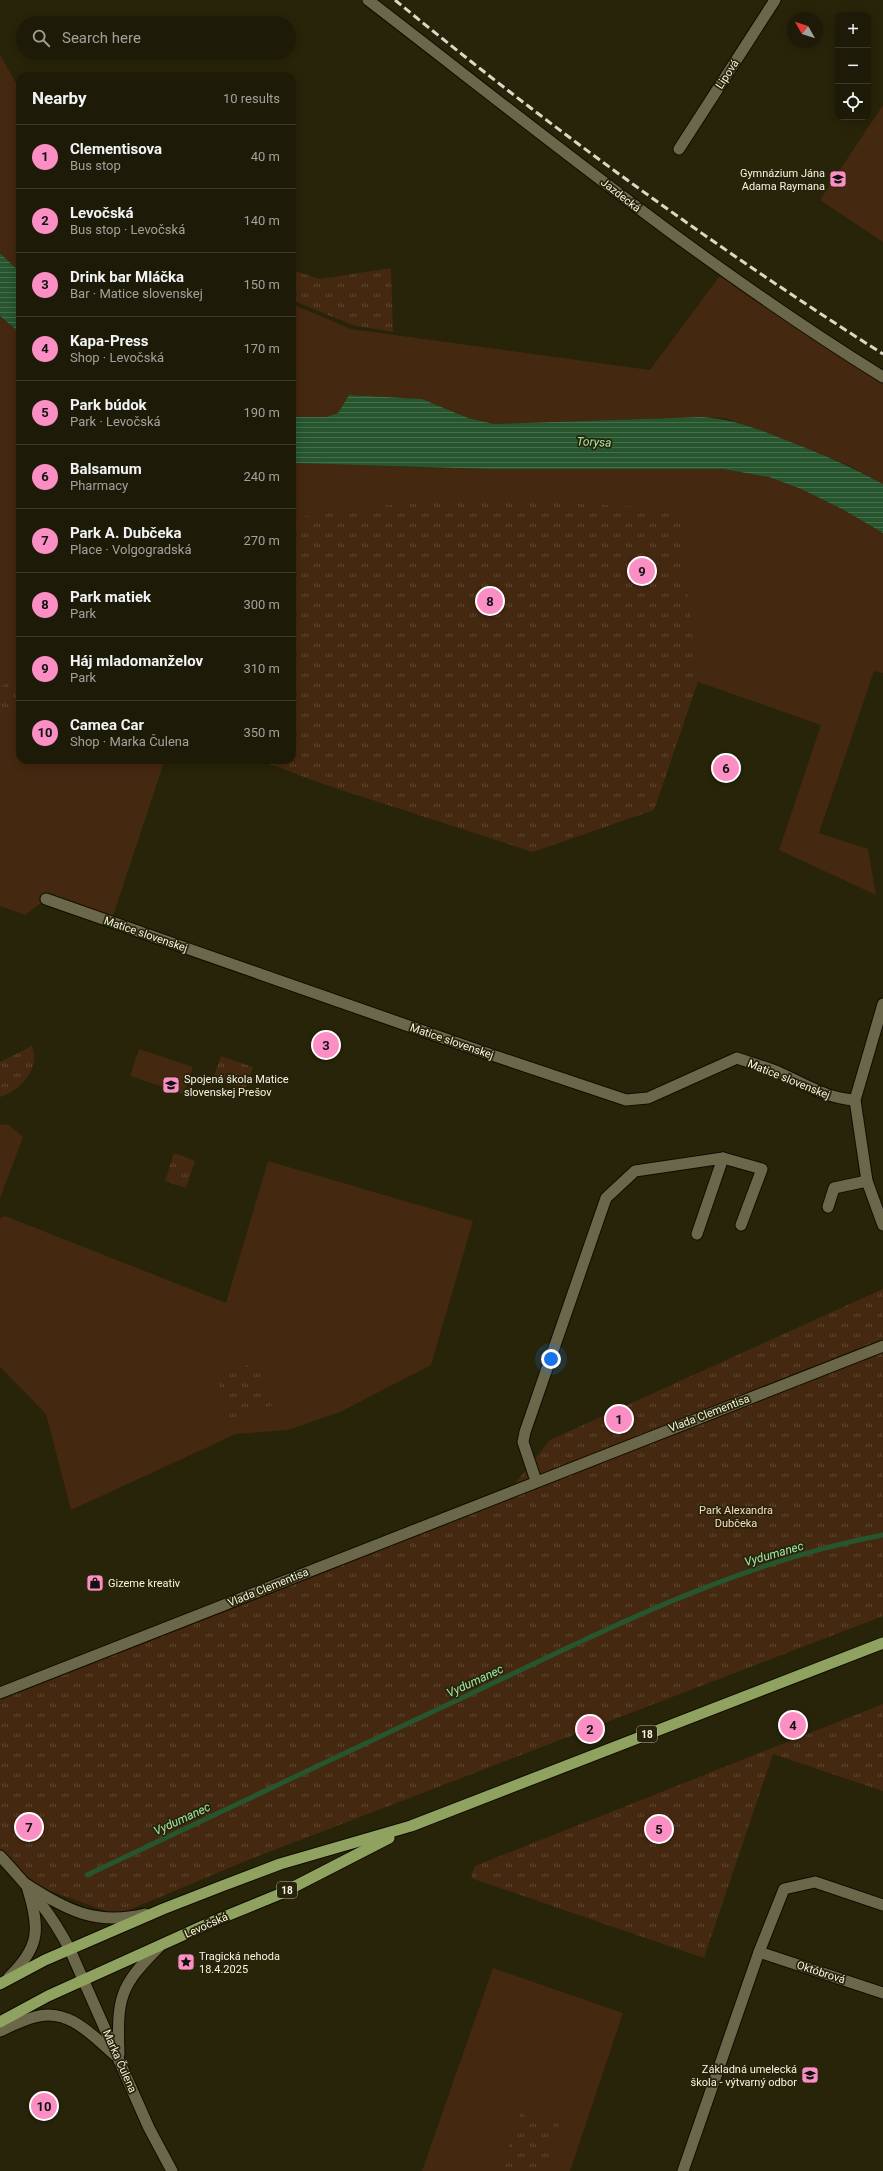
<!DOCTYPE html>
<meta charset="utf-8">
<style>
body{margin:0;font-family:Roboto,sans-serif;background:#252411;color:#f1f3f6}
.controls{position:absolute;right:12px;top:12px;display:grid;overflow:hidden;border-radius:8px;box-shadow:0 2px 10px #0003}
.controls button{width:36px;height:36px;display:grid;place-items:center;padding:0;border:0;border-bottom:1px solid #3b3928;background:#1d1b07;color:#f1f3f6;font:20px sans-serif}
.compass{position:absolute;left:787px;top:12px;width:36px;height:36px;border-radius:50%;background:#1d1b07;box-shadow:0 2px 10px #0003;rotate:309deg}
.you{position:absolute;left:551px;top:1359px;width:14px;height:14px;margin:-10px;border:3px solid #fff;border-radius:50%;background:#1a73e8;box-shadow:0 0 0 6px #1a73e833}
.badge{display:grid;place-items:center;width:26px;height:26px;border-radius:50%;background:#fb8fc4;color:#111;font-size:13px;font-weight:700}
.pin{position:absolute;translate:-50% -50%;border:2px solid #fff;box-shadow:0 1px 4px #0006}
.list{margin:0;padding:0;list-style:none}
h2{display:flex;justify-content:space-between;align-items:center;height:52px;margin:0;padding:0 16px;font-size:17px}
h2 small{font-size:13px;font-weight:400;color:#a0a19b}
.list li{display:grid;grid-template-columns:26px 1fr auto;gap:12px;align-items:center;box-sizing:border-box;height:64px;padding:0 16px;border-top:1px solid #3b3928}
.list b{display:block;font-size:15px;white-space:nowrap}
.list p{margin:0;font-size:13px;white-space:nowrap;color:#a0a19b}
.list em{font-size:13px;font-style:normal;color:#a0a19b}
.icon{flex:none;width:22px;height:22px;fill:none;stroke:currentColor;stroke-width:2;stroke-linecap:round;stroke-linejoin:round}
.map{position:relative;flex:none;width:883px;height:2171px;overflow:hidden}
.search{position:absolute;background:#1d1b07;box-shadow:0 2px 10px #0003;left:16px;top:16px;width:280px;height:44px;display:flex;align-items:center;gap:10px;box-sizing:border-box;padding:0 14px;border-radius:22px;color:#a0a19b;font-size:15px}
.panel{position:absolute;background:#1d1b07;box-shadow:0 2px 10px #0003;left:16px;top:72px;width:280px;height:692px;border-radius:12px}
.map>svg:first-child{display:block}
.green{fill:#452810}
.park{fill:url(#park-tufts)}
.water{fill:url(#water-rules)}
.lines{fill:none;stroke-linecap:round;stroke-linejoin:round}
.stream{stroke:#26552e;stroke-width:5}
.minor-casing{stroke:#100d00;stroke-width:13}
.tertiary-casing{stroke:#100d00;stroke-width:13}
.primary-casing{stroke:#100d00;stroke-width:13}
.minor{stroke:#6a674b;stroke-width:11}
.tertiary{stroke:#6a674b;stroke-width:11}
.primary{stroke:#90a260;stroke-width:11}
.rail{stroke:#dad8c6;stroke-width:3;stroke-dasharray:8 4;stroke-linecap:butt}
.labels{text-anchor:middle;stroke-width:3.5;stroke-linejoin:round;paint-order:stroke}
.shield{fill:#272409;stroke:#b8b6a2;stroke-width:1}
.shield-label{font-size:10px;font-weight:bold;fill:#f6f4e4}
.street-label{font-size:11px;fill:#f6f4e4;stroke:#272409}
.poi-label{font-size:11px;fill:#f6f4e4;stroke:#272409;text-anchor:start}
.park-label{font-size:11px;fill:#f7d8c2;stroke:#272409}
.water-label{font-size:12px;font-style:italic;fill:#9fe7a8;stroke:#272409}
</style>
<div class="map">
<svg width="883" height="2171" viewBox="0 0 883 2171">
<defs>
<pattern id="park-tufts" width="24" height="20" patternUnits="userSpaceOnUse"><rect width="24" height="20" fill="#452810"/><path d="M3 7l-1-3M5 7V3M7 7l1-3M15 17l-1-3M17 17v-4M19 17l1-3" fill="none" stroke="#604833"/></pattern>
<pattern id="water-rules" width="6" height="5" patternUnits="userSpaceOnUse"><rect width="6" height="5" fill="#26552e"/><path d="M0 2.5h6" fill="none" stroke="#466e4c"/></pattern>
</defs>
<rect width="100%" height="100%" fill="#272409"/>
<g class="green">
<path d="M 0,54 L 20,91 L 20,272 L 0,253 Z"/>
<path d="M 883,105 L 883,242 L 820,200 Z"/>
<path d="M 722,273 L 883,381 L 883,484 L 850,466 L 725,418 L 702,417 L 494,424 L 468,418 L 422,399 L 349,395 L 338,413 L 326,417 L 292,417 L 292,304 L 351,329 L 650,370 Z"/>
<path d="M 0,316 L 20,333 L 20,760 L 172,760 L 163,765 L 111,922 L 46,899 L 25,915 L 0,906 Z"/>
<path d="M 292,463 L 490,469 L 723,469 L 769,477 L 801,489 L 842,509 L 883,533 L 883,673 L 874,671 L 819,833 L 868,849 L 876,895 L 779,850 L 821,725 L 698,682 L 654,810 L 292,760 Z"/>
<path d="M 139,1049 L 193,1067 L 184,1094 L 130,1076 Z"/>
<path d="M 0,1124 L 9,1125 L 23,1137 L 0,1198 Z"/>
<path d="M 268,1161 L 473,1221 L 431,1365 L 340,1412 L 288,1430 L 236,1434 L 71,1510 L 46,1414 L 0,1367 L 0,1218 L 5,1216 L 226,1303 Z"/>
<path d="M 493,1968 L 623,2013 L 570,2171 L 422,2171 Z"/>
</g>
<g class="park">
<path d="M 391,268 L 393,332 L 352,325 L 292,300 L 292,270 L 320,279 Z"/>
<path d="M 513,500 L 679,509 L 697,682 L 654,810 L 533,852 L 323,784 L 259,760 L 292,760 L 292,520 L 325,511 L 389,505 Z"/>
<path d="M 20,676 L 20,713 L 0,706 L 0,687 Z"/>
<path d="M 32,1046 C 41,1068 20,1091 0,1097 L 0,1062 Z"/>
<path d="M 221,1056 L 253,1067 L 245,1089 L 213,1078 Z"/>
<path d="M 174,1153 L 195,1161 L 186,1188 L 165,1181 Z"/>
<path d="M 883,1289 L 883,1616 L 248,1860 L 117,1915 L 34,1885 L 18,1883 L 0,1865 L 0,1692 L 509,1491 L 550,1440 Z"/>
<path d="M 257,1362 L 273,1405 L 231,1420 L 216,1377 Z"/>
<path d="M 883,1704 L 883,1791 L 773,1754 L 704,1958 L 471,1878 L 475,1866 Z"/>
<path d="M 522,2110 L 560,2123 L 543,2171 L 519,2171 L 502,2165 Z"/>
</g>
<g class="water">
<path d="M 0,253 L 20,272 L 20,333 L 0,316 Z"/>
<path d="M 349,395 L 422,399 L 468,418 L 494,424 L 702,417 C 735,419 763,431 793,443 C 824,455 854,468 883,484 L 883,533 L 842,509 L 801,489 L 769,477 L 723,469 L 490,469 L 292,463 L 292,417 L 326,417 L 338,413 Z"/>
</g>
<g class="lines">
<path class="stream" d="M 87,1875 C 220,1812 353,1749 485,1687 C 613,1626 743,1561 883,1535"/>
<g class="minor-casing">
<g id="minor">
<path d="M 368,0 C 537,130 702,265 883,377"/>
<path d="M 679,149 L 775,0"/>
<path d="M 46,899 L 483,1052 L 626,1100 L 648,1098 L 737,1058 C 751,1063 765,1067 778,1072 C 805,1084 825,1098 855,1100"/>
<path d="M 883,1004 L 855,1100 L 867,1181 L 883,1225"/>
<path d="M 723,1158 L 762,1169 L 741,1225"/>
<path d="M 828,1207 L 834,1188 L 867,1181"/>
<path d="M 536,1481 L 523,1442 L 525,1432 L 606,1198 L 635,1171 L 723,1158 L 697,1234"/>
<path d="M 70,1950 L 149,2128 L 172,2171"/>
<path d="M 759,1952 L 883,1993"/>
<path d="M 0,2031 C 11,2026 23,2020 35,2017 C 68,2007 93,2036 115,2055"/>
<path d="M 119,2054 C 117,1998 119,1987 159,1947"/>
<path d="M 683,2171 L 759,1952 L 784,1889 L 815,1882 L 883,1905"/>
</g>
</g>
<g class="tertiary-casing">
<g id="tertiary">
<path d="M 0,1693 L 883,1346"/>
<path d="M 0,1856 C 27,1885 52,1914 70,1950"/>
<path d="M 26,1884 C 66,1910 96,1926 145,1914"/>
<path d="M 9,1977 C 40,1947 40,1929 28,1890"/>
</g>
</g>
<g class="primary-casing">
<g id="primary">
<path d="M 0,1984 L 45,1960 L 163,1909 L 222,1886 L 280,1864 L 411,1826 L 883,1643"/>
<path d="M 0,2022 L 48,1996 L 214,1921 L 280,1894 L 389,1838"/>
</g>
</g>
<use href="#minor" class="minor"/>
<use href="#tertiary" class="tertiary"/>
<use href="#primary" class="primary"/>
<path class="rail" d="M 395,0 C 550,128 713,246 883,354"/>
</g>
<defs>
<g id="school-square" transform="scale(0.9)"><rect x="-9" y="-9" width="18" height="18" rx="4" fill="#fb8fc4" stroke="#272409"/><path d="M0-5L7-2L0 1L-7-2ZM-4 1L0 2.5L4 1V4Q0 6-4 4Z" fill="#111"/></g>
<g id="shop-square" transform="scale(0.9)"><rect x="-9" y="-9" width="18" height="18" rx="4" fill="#fb8fc4" stroke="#272409"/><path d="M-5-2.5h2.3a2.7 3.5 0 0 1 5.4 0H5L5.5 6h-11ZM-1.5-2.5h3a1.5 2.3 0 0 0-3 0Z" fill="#111"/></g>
<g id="sight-square" transform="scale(0.9)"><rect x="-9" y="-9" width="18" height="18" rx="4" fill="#fb8fc4" stroke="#272409"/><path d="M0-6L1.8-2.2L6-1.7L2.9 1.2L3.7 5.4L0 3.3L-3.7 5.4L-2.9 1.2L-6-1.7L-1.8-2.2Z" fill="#111"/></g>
</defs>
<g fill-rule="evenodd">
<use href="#school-square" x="838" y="179"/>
<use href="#school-square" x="171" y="1085"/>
<use href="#shop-square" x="95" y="1583"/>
<use href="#sight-square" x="186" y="1962"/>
<use href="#school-square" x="810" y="2075"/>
</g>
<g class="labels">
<g class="shield">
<rect x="637" y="1726" width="20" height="16" rx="3"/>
<rect x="277" y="1882" width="20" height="16" rx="3"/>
</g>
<g class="shield-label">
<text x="647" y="1738">18</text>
<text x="287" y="1894">18</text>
</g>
<g class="street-label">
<text transform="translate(727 74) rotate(-57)" y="4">Lipová</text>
<text transform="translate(621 195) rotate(38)" y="4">Jazdecká</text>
<text transform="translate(146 934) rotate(19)" y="4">Matice slovenskej</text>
<text transform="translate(452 1041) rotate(19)" y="4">Matice slovenskej</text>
<text transform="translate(789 1079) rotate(22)" y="4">Matice slovenskej</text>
<text transform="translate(709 1413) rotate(-21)" y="4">Vlada Clementisa</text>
<text transform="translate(268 1587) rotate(-22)" y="4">Vlada Clementisa</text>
<text transform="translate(206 1925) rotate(-24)" y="4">Levočská</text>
<text transform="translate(821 1972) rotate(18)" y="4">Októbrová</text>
<text transform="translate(120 2061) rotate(66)" y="4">Marka Čulena</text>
</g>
<g class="poi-label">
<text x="825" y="177" text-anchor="end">Gymnázium Jána<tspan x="825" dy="13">Adama Raymana</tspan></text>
<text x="184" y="1083">Spojená škola Matice<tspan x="184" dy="13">slovenskej Prešov</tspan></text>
<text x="108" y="1587">Gizeme kreativ</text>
<text x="199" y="1960">Tragická nehoda<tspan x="199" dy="13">18.4.2025</tspan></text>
<text x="797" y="2073" text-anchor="end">Základná umelecká<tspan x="797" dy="13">škola - výtvarný odbor</tspan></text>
</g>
<g class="park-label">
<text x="736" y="1514">Park Alexandra<tspan x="736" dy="13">Dubčeka</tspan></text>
</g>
<g class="water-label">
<text transform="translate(594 442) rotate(2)" y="4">Torysa</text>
<text transform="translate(774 1554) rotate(-16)" y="4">Vydumanec</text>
<text transform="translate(475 1681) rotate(-25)" y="4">Vydumanec</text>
<text transform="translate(182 1819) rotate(-25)" y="4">Vydumanec</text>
</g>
</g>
</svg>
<div class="controls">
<button>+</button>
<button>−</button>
<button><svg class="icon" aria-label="locate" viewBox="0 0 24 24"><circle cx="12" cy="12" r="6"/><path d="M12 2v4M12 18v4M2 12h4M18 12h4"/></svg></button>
</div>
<svg class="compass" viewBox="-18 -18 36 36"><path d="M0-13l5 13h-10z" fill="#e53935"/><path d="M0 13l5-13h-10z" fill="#a0a19b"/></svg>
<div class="you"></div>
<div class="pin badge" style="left:619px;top:1419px">1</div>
<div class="pin badge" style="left:590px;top:1729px">2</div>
<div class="pin badge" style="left:326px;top:1045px">3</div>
<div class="pin badge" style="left:793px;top:1725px">4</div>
<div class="pin badge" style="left:659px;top:1829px">5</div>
<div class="pin badge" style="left:726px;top:768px">6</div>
<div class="pin badge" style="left:29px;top:1827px">7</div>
<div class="pin badge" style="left:490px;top:601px">8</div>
<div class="pin badge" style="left:642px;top:571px">9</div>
<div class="pin badge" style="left:44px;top:2106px">10</div>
<div class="search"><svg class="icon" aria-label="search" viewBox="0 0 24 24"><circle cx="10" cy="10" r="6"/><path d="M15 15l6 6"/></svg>Search here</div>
<section class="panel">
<h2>Nearby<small>10 results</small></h2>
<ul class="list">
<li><span class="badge">1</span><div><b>Clementisova</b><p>Bus stop</p></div><em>40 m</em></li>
<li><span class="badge">2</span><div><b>Levočská</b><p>Bus stop · Levočská</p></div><em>140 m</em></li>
<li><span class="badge">3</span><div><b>Drink bar Mláčka</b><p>Bar · Matice slovenskej</p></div><em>150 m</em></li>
<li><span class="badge">4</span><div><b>Kapa-Press</b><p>Shop · Levočská</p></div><em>170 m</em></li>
<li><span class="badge">5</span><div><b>Park búdok</b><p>Park · Levočská</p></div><em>190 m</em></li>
<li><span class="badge">6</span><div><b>Balsamum</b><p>Pharmacy</p></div><em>240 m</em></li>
<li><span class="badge">7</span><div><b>Park A. Dubčeka</b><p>Place · Volgogradská</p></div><em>270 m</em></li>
<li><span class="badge">8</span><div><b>Park matiek</b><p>Park</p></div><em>300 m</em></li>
<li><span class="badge">9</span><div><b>Háj mladomanželov</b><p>Park</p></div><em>310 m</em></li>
<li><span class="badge">10</span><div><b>Camea Car</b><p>Shop · Marka Čulena</p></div><em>350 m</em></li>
</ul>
</section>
</div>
